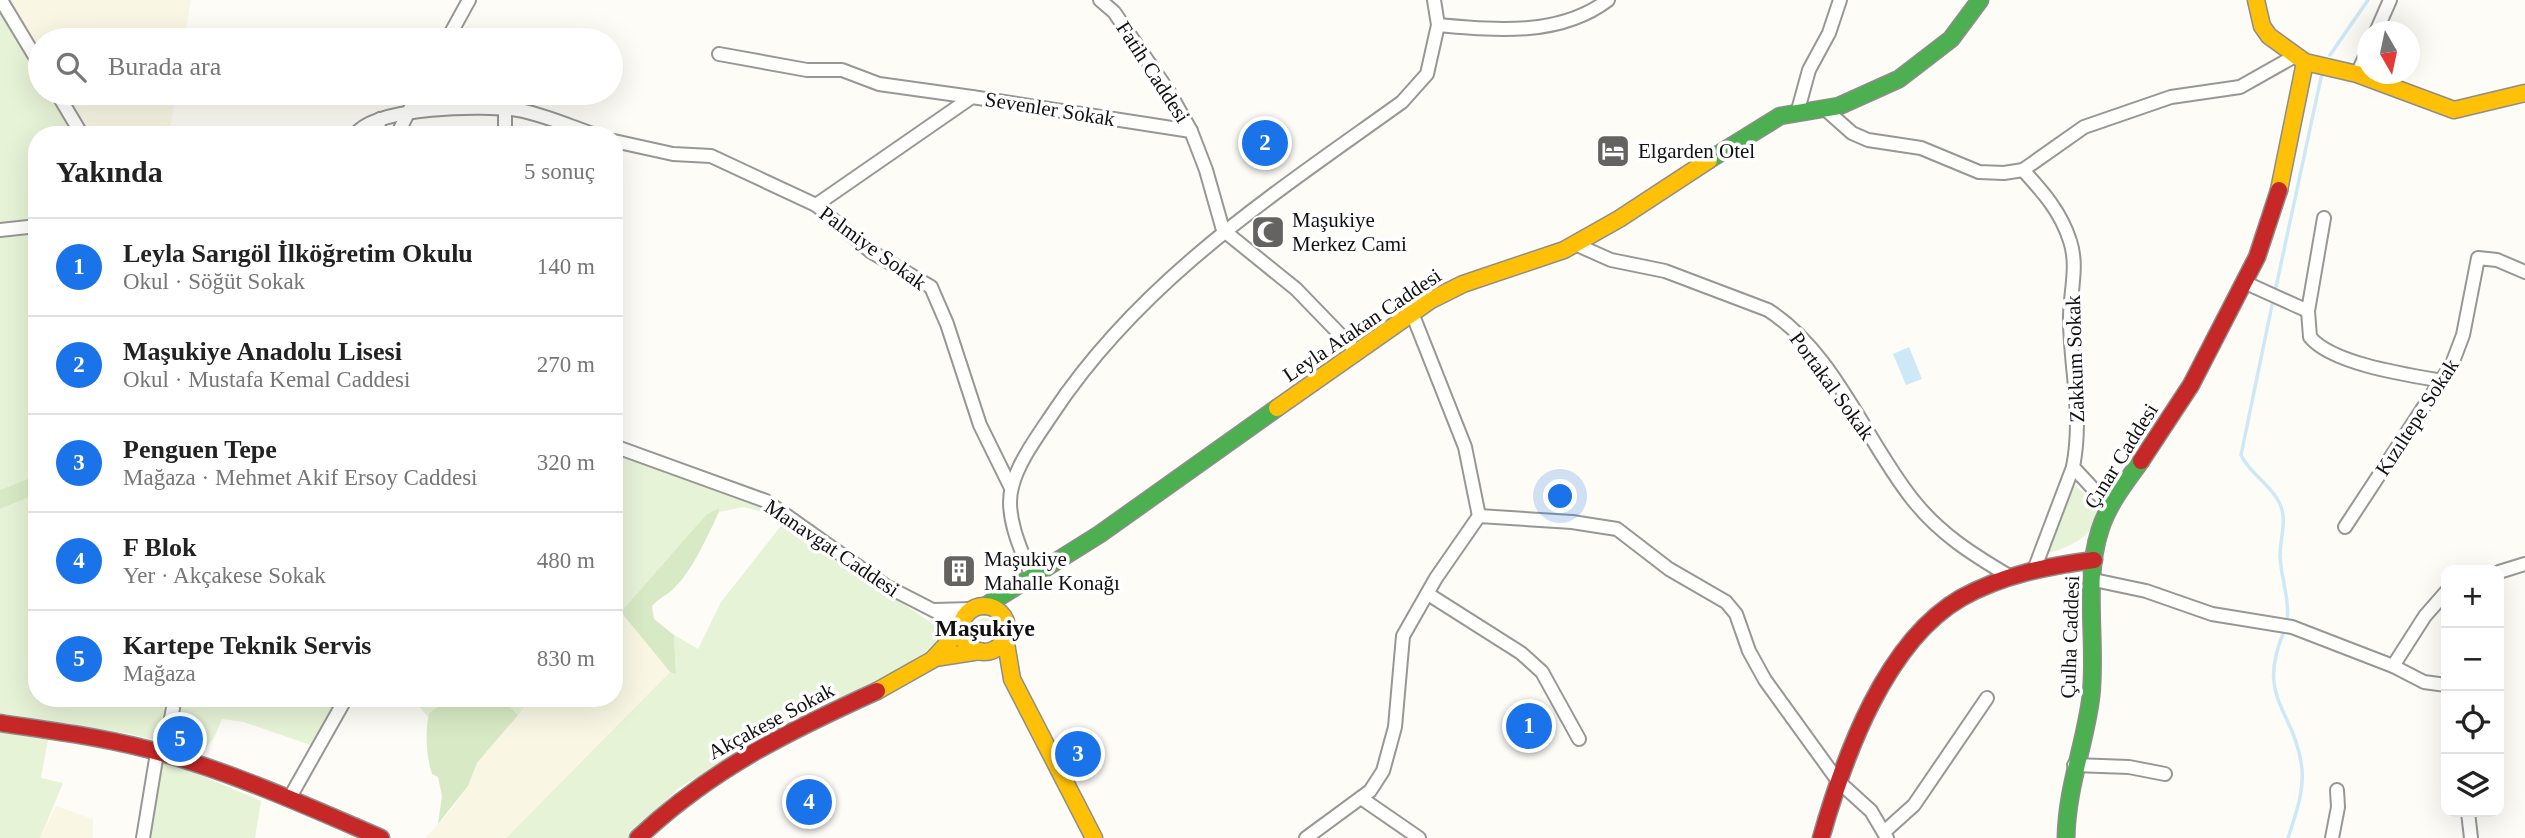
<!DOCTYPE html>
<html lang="tr">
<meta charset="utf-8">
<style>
body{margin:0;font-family:Georgia,serif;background:#f6f6f6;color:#222}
.controls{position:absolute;right:21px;bottom:21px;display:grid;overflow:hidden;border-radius:14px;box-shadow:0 7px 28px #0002}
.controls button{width:63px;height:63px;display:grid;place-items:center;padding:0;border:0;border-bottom:2px solid #e0e0e0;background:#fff;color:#222;font:35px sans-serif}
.compass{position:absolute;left:2357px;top:21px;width:63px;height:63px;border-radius:50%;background:#fff;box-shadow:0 7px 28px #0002;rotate:171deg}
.you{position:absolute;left:1561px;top:497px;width:24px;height:24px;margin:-18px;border:5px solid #fff;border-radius:50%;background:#1a73e8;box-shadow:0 0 0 10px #1a73e833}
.badge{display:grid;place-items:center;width:46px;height:46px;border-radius:50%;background:#1a73e8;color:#fff;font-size:23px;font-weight:700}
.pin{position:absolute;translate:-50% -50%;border:4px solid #fff;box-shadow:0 2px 7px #0006}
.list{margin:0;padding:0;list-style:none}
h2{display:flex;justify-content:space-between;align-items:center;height:91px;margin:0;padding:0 28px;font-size:30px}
h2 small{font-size:23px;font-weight:400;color:#767676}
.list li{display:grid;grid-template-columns:46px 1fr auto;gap:21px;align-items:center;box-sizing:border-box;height:98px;padding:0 28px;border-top:2px solid #e0e0e0}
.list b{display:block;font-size:26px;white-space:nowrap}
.list p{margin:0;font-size:23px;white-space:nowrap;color:#767676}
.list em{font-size:23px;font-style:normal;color:#767676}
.icon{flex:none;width:38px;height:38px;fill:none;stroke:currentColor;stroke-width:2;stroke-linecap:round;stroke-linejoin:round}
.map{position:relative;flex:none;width:2525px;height:838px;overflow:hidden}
.search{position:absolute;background:#fff;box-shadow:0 7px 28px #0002;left:28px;top:28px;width:595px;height:77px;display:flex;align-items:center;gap:18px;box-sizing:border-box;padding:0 24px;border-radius:38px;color:#767676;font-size:26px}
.panel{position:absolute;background:#fff;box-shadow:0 7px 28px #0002;left:28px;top:126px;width:595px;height:581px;border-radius:28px}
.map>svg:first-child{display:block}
.farmland{fill:#f9f7e4}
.green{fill:#e7f3d7}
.forest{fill:#d8eac5}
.water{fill:#cde8f7}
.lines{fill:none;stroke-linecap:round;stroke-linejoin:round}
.stream{stroke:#cde8f7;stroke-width:3.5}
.street-casing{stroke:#979795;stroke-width:16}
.fast-casing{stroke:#8e8d8b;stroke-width:19}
.slow-casing{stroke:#8e8d8b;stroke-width:19}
.jam-casing{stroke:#8e8d8b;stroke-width:19}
.street{stroke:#fffffe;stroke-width:12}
.fast{stroke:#4caf50;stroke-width:16}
.slow{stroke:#ffc107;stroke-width:16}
.jam{stroke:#c62828;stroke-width:16}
.labels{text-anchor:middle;stroke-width:7;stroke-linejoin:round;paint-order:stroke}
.street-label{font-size:21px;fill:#111;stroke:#fff}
.poi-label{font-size:21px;fill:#111;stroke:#fff;text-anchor:start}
.quarter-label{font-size:24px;font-weight:bold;fill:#111;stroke:#fff}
</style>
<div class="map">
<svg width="2525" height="838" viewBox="0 0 2525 838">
<rect width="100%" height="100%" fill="#fdfcf7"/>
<g class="farmland">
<path d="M 7,0 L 191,0 L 184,40 L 40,40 L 40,55 Z"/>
<path d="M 63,93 L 176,93 L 169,135 L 89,135 Z"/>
<path d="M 621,612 L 670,672 L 506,838 L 425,838 L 452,809 L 468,786 L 477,763 L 532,698 L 614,698 L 614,619 Z"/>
<path d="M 56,806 L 93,819 L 93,838 L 40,838 Z"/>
</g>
<g class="green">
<path d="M 0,9 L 40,76 L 40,93 L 51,93 L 76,135 L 37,135 L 37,221 L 0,224 Z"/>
<path d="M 37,234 L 37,475 L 0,490 L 0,236 Z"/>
<path d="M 614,455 L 713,486 L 770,511 L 768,514 L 744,507 L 719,512 L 717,508 L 707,514 L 651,582 L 614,619 Z"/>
<path d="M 2073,484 L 2098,505 C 2103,531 2069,549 2048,553 Z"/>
<path d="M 37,494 L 37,698 L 340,698 L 313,746 L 244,722 L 222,719 L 214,738 L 202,752 L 130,734 L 0,713 L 0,509 Z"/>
<path d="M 784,522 L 946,633 C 901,677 856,692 799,713 L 789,722 L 679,788 L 628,838 L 506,838 L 670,672 L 676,673 L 674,635 L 698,649 L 721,602 Z"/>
<circle cx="985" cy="629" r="11"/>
<path d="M 412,698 L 451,698 L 429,713 L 428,717 Z"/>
<path d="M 501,698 L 532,698 L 518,715 Z"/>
<path d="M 0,732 L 48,740 L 41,778 L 63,783 L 40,838 L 0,838 Z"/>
<path d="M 163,763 L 193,772 L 261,801 L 255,838 L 150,838 Z"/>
</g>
<g class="forest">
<path d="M 37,475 L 37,494 L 0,509 L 0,490 Z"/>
<path d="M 718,508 L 719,512 C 709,533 693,569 677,585 C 670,594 660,597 652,606 L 654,619 L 674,635 L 676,674 L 670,672 L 621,612 L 707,514 Z"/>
<path d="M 451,698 L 501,698 L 518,715 L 477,763 L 468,786 L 438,824 L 442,796 L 438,777 L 432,774 C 426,756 425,732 429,713 Z"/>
</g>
<path class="water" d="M 1909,347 L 1922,379 L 1906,385 L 1893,354 Z"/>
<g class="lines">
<g class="stream">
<path d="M 2330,55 L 2368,0"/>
<path d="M 2276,287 L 2322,73"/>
<path d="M 2272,305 L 2241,455 C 2249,473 2270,484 2279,502 C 2288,519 2280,538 2280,556 C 2281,578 2290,600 2287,622"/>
<path d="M 2285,629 C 2254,700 2295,708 2302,769 C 2304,793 2295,816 2288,838"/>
</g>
<g class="street-casing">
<g id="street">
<path d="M 1,0 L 40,65"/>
<path d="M 1100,0 L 1114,12 L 1169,92 L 1191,131 L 1206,170 L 1223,230 L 1296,289 L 1356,351"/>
<path d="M 1438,25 C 1495,30 1559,37 1608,0"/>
<path d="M 2376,32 L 2390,0"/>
<path d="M 447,40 L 469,0"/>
<path d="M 719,54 L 807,70 L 842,70 L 879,84 L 972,97"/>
<path d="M 2357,74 L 2368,50"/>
<path d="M 57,93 L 82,135"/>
<path d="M 1825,109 L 1852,133 L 1868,140 L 1921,148 L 1979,172 L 2004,173 L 2023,170 L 2084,127 L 2171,97 L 2240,87 L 2295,56"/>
<path d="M 505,110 L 505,135"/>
<path d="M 1798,110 L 1809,70 L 1829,33 L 1840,0"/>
<path d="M 355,135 C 374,106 485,105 518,110 C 543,114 571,127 596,135"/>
<path d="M 376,135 L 380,119"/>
<path d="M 397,135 L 418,93"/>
<path d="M 614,141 L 673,154 L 711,156 L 816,205 L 870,251 L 931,287 L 947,324 L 980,425 L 1011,488"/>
<path d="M 2023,170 C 2043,192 2061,212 2070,241 C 2079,267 2069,296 2070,322 C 2071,373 2083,415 2073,467 L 2110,507"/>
<path d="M 816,205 L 972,97 L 1191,131"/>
<path d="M 0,230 L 37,226"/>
<path d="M 1575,244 L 1611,260 L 1665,271 L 1768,310 C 1835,353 1865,440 1913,500 C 1940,534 1972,554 2009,576"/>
<path d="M 2246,283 L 2308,311 L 2324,218"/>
<path d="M 2308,311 L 2310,337 C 2332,364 2408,375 2443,381"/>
<path d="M 1412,313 L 1465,447 L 1479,516"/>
<path d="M 614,446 L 766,501 L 886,586 L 962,625"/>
<path d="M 1479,516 L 1572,522 L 1617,529 L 1669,569 L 1726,602 L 1736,614 L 1749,651 L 1765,680 L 1838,781 L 1871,811 L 1887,838"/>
<path d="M 2345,527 L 2452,364 L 2463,335 L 2478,258 L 2497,260 L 2525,272"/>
<path d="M 2034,570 L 2073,467"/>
<path d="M 2499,572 L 2525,564"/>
<path d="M 1033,579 C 1022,553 1004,515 1012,487 C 1018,462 1039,434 1053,413 C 1142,279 1274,194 1402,102 L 1427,74 L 1438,25 L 1434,0"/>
<path d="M 2094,580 L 2146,591 L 2212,614 L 2292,627 L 2393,666 L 2425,616 L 2446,592"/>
<path d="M 1428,594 L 1521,653 L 1542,672 L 1579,739"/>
<path d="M 934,610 L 972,609"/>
<path d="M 2393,666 L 2424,682 L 2446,685"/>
<path d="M 164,754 L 175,698"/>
<path d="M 2074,765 L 2129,767 L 2165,774"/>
<path d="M 1361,798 L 1419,838"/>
<path d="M 289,799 L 346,698"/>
<path d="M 2468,812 L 2471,838"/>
<path d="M 1884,832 L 1914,805 L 1987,698"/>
<path d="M 143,838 L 157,753"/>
<path d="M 1306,838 L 1370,791 L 1383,771 L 1395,727 L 1403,636 L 1436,578 L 1479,516"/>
<path d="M 2332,838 L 2338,807 L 2337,790"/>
</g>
</g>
<g class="fast-casing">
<g id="fast">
<path d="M 1709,160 L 1780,116 L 1839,106 L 1899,79 L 1951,39 L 1980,0"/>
<path d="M 985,606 L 1100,534 L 1277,408"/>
<path d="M 2066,838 C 2067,786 2085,745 2091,696 C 2097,642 2083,582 2100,530 C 2108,504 2126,482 2141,461"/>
</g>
</g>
<g class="slow-casing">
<g id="slow">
<path d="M 2256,0 L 2262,26 L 2269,36 L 2305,62 L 2357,74 L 2454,110 L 2525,93"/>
<path d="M 2279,190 L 2305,62"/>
<path d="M 1277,408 L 1431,300 L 1463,284 L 1564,250 L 1619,219 L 1709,160"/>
<circle cx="984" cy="629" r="23"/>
<path d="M 1005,637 L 1012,679 L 1094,838"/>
<path d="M 935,658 L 980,651"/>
<path d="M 877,691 L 932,660 L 961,629"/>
</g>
</g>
<g class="jam-casing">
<g id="jam">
<path d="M 2141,461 L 2191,385 L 2257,257 L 2279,190"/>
<path d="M 0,723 C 49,730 99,737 147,749 C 228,770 305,805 381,838"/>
<path d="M 638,838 C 711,769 787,732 877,691"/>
<path d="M 1821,838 C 1844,757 1885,642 1961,598 C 2002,575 2048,566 2094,560"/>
</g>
</g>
<use href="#street" class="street"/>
<use href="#fast" class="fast"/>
<use href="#slow" class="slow"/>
<use href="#jam" class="jam"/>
</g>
<defs>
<g id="hotel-square" transform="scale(1.75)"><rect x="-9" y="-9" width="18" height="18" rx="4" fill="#646362" stroke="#fff"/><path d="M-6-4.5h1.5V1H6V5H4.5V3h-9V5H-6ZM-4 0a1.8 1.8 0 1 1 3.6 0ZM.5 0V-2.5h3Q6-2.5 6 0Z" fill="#fff"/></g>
<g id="mosque-square" transform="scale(1.75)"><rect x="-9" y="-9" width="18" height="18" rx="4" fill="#646362" stroke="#fff"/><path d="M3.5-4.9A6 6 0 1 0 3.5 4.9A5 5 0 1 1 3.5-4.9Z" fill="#fff"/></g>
<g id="building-square" transform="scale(1.75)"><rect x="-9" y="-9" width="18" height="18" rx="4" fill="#646362" stroke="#fff"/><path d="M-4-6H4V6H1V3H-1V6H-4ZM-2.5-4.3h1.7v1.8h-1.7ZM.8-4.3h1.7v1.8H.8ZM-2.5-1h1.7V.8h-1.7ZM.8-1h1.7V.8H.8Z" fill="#fff"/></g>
</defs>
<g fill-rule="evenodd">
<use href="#hotel-square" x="1613" y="151"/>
<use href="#mosque-square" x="1268" y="232"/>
<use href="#building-square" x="959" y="571"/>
</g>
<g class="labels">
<g class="street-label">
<text transform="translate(1153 72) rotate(57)" y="7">Fatih Caddesi</text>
<text transform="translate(1050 109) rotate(9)" y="7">Sevenler Sokak</text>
<text transform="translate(873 248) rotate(36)" y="7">Palmiye Sokak</text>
<text transform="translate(1362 325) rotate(-34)" y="7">Leyla Atakan Caddesi</text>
<text transform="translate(2075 359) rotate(-92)" y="7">Zakkum Sokak</text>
<text transform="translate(1832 386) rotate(54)" y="7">Portakal Sokak</text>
<text transform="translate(2417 417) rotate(-57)" y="7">Kızıltepe Sokak</text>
<text transform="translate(2121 456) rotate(-58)" y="7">Çınar Caddesi</text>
<text transform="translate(832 548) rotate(34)" y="7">Manavgat Caddesi</text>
<text transform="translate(2070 637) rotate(-88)" y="7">Çulha Caddesi</text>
<text transform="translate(771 721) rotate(-28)" y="7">Akçakese Sokak</text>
</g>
<g class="poi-label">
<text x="1638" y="158">Elgarden Otel</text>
<text x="1292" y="227">Maşukiye<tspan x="1292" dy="24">Merkez Cami</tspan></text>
<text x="984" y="566">Maşukiye<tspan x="984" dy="24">Mahalle Konağı</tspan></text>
</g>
<g class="quarter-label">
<text x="985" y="636">Maşukiye</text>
</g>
</g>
</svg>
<div class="controls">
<button>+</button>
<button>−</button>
<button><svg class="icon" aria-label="locate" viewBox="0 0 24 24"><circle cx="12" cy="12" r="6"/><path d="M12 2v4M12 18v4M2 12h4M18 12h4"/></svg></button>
<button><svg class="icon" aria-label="layers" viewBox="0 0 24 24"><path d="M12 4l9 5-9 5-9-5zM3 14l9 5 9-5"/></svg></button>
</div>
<svg class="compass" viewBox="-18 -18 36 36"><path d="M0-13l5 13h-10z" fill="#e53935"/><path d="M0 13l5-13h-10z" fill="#767676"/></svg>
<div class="you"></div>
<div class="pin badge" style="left:1529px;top:726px">1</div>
<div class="pin badge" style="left:1265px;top:143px">2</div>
<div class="pin badge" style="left:1078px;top:754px">3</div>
<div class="pin badge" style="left:809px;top:802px">4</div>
<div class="pin badge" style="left:180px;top:739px">5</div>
<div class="search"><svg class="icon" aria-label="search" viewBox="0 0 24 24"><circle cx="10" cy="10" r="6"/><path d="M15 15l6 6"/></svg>Burada ara</div>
<section class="panel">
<h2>Yakında<small>5 sonuç</small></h2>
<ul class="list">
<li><span class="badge">1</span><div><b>Leyla Sarıgöl İlköğretim Okulu</b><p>Okul · Söğüt Sokak</p></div><em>140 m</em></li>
<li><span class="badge">2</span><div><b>Maşukiye Anadolu Lisesi</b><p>Okul · Mustafa Kemal Caddesi</p></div><em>270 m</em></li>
<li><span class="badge">3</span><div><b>Penguen Tepe</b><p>Mağaza · Mehmet Akif Ersoy Caddesi</p></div><em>320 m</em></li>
<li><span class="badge">4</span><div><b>F Blok</b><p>Yer · Akçakese Sokak</p></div><em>480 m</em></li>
<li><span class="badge">5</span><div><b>Kartepe Teknik Servis</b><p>Mağaza</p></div><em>830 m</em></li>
</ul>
</section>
</div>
